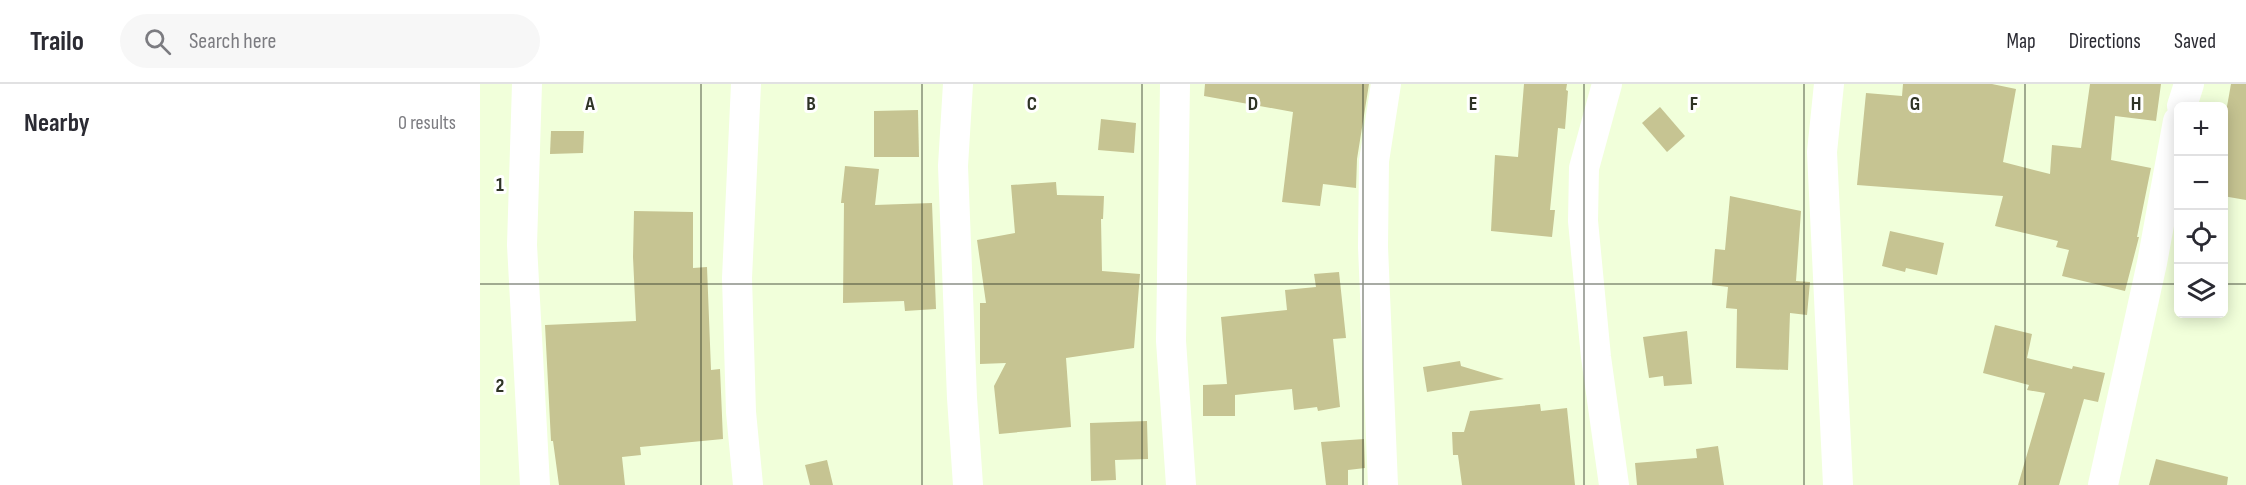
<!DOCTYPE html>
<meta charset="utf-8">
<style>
body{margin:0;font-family:"Sofia Sans Condensed",sans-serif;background:#f7f7f7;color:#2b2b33}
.controls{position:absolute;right:18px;top:18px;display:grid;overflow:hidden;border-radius:9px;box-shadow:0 3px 15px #0003}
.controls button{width:54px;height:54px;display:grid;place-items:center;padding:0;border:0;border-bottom:2px solid #e1e1e2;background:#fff;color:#2b2b33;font:30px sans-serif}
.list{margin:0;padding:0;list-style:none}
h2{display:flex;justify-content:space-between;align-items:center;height:78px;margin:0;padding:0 24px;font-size:26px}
h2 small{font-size:20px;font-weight:400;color:#7c7c81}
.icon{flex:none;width:33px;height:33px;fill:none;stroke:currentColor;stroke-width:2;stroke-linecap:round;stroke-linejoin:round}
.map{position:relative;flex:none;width:1766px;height:401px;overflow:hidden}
header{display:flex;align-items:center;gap:36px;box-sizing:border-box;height:84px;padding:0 30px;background:#fff;border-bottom:2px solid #e1e1e2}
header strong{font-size:28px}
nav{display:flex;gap:33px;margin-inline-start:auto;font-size:21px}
.search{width:420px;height:54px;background:#f7f7f7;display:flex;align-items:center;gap:15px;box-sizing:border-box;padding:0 21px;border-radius:33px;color:#7c7c81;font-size:22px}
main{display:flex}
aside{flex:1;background:#fff}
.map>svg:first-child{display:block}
.building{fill:#c6c492}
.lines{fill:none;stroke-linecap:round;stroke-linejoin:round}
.street{stroke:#fff;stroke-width:30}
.grid{fill:none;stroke:#2e3325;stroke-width:1.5;stroke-opacity:0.55}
.grid-label{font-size:20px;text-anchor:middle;font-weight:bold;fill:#2e3325;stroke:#fff;stroke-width:6;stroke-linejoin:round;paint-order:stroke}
</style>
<header>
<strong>Trailo</strong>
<div class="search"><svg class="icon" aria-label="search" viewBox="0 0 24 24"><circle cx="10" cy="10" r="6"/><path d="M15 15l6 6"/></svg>Search here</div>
<nav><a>Map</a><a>Directions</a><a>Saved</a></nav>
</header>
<main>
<aside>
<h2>Nearby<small>0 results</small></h2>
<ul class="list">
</ul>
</aside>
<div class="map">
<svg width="1766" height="401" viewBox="0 0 1766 401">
<rect width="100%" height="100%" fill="#f1ffda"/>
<g class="building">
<path d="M 725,0 L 889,0 L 877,75 L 876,104 L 843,100 L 840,122 L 802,118 L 813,28 L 724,12 Z"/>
<path d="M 1044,0 L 1087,0 L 1086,6 L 1088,7 L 1085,45 L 1078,44 L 1070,126 L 1075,126 L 1072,153 L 1011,147 L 1015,71 L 1038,73 Z"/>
<path d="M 1423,0 L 1512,0 L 1536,5 L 1523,78 L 1570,90 L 1572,61 L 1601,64 L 1610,0 L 1681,0 L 1676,37 L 1635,32 L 1631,76 L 1671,84 L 1657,153 L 1659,153 L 1645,207 L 1582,192 L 1589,166 L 1576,163 L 1578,157 L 1515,142 L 1523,112 L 1377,101 L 1386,9 L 1422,12 Z"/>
<path d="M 1751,0 L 1766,0 L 1766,116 L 1743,112 L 1743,45 Z"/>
<path d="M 1180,23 L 1205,52 L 1187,68 L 1162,39 Z"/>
<path d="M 438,26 L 439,73 L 394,73 L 394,27 Z"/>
<path d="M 621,35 L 656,39 L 654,69 L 618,66 Z"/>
<path d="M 71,47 L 104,47 L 103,69 L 70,70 Z"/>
<path d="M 365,82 L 399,85 L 395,121 L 452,119 L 456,225 L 425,227 L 424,217 L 363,219 L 364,119 L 361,119 Z"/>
<path d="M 576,98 L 577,111 L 624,112 L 623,135 L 621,135 L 622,187 L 660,190 L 654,264 L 586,274 L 591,343 L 519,350 L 514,302 L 526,279 L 500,280 L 500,219 L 506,219 L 497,156 L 535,149 L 531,101 Z"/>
<path d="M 1250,112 L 1321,127 L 1316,197 L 1330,198 L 1327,231 L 1310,229 L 1308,286 L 1256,284 L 1257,225 L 1246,224 L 1248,203 L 1232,201 L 1235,165 L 1245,166 Z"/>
<path d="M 154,127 L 213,128 L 213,184 L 227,183 L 231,286 L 240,285 L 243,355 L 160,363 L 161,371 L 142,373 L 145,401 L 79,401 L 73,357 L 71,357 L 65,241 L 156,237 L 153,173 Z"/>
<path d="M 1410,147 L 1464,159 L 1457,191 L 1426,184 L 1425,188 L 1402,182 Z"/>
<path d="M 859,188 L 866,254 L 853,255 L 860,323 L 838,327 L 837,323 L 814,326 L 812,305 L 755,311 L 755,332 L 723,332 L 723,301 L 747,300 L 741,233 L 807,226 L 805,206 L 836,203 L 834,190 Z"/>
<path d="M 1515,241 L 1552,250 L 1547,274 L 1592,285 L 1593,282 L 1625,289 L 1618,318 L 1604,315 L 1579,401 L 1538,401 L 1565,309 L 1547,306 L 1549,301 L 1503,289 Z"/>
<path d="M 1207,247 L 1212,300 L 1184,302 L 1183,292 L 1169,294 L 1163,253 Z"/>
<path d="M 980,277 L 981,282 L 1024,295 L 947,308 L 943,283 Z"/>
<path d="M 1060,320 L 1061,327 L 1087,324 L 1095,401 L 982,401 L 978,371 L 973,371 L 972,348 L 984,348 L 990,327 Z"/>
<path d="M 667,337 L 668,375 L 635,376 L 636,396 L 611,397 L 610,339 Z"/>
<path d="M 884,355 L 885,384 L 868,386 L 868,401 L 846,401 L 841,358 Z"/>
<path d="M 1238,362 L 1244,401 L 1157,401 L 1155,379 L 1217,374 L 1216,365 Z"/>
<path d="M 1676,375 L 1748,393 L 1747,401 L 1669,401 Z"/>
<path d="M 347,376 L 353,401 L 330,401 L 325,381 Z"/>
</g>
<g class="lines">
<g class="street">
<path d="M 47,0 L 42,161 L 55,401"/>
<path d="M 266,0 L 257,194 L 261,328 L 268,401"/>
<path d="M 478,0 L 473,82 L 482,314 L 488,401"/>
<path d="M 695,0 L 691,257 L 701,401"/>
<path d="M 1127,0 L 1104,84 L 1103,137 L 1116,273 L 1134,401"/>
<path d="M 1349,0 L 1342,68 L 1358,401"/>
<path d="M 1702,22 L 1709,0"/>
<path d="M 903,401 L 893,163 L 894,77 L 906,0"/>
<path d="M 1623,401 L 1672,179 L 1698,37"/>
</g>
</g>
<path class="grid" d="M 221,0 L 221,401M 442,0 L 442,401M 662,0 L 662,401M 883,0 L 883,401M 1104,0 L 1104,401M 1324,0 L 1324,401M 1545,0 L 1545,401M 0,200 L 1698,200M 1744,200 L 1766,200"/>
<g class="grid-label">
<text x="110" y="26">A</text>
<text x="331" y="26">B</text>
<text x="552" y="26">C</text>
<text x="773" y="26">D</text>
<text x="993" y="26">E</text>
<text x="1214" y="26">F</text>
<text x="1435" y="26">G</text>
<text x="1656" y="26">H</text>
<text x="20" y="107">1</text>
<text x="20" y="308">2</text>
</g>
</svg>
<div class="controls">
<button>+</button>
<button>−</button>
<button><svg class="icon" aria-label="locate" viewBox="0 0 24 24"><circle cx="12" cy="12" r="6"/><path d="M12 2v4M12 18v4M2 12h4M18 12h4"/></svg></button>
<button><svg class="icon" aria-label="layers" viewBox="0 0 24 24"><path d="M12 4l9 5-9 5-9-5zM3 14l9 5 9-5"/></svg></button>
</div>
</div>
</main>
